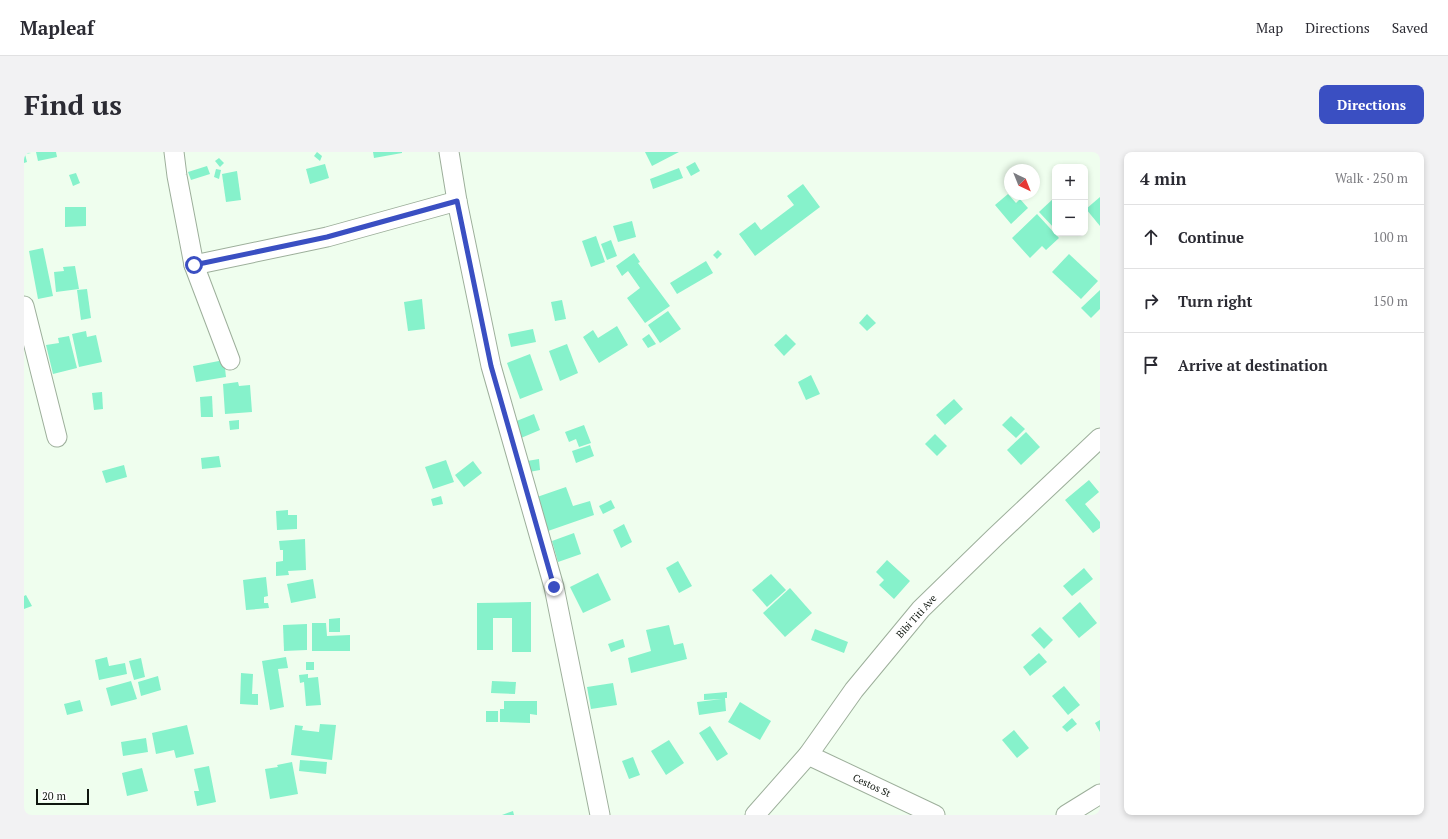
<!DOCTYPE html>
<meta charset="utf-8">
<style>
body{margin:0;font-family:"PT Serif",serif;background:#f2f2f3;color:#2b2b33}
.controls{position:absolute;right:12px;top:12px;display:grid;overflow:hidden;border-radius:8px;box-shadow:0 2px 6px #0003}
.controls button{width:36px;height:36px;display:grid;place-items:center;padding:0;border:0;border-bottom:1px solid #e1e1e2;background:#fff;color:#2b2b33;font:20px sans-serif}
.compass{position:absolute;left:980px;top:12px;width:36px;height:36px;border-radius:50%;background:#fff;box-shadow:0 2px 6px #0003;rotate:137deg}
.scale{position:absolute;left:12px;bottom:10px;width:53px;box-sizing:border-box;padding-left:4px;border:2px solid #0f160f;border-top:0;font-size:11px;line-height:14px;white-space:nowrap;color:#0f160f;-webkit-text-stroke:3px #fff;paint-order:stroke}
.stop{position:absolute;width:12px;height:12px;margin:-9px;border:3px solid #3a4fc2;border-radius:50%;background:#fff}
.stop.end{background:#3a4fc2;border-color:#fff;box-shadow:0 1px 4px #0008}
.list{margin:0;padding:0;list-style:none}
h2{display:flex;justify-content:space-between;align-items:center;height:52px;margin:0;padding:0 16px;font-size:17px}
h2 small{font-size:13px;font-weight:400;color:#7c7c81}
.list li{display:grid;grid-template-columns:26px 1fr auto;gap:12px;align-items:center;box-sizing:border-box;height:64px;padding:0 16px;border-top:1px solid #e1e1e2}
.list b{display:block;font-size:15px;white-space:nowrap}
.list em{font-size:13px;font-style:normal;color:#7c7c81}
.icon{flex:none;width:22px;height:22px;fill:none;stroke:currentColor;stroke-width:2;stroke-linecap:round;stroke-linejoin:round}
.map{position:relative;flex:none;width:1076px;height:663px;overflow:hidden;border-radius:8px}
header{display:flex;align-items:center;gap:24px;box-sizing:border-box;height:56px;padding:0 20px;background:#fff;border-bottom:1px solid #e1e1e2}
header strong{font-size:19px}
nav{display:flex;gap:22px;margin-inline-start:auto;font-size:14px}
.intro{display:flex;align-items:center;justify-content:space-between;box-sizing:border-box;height:96px;padding:0 24px}
h1{margin:0;font-size:28px}
.button{padding:10px 18px;border-radius:8px;background:#3a4fc2;color:#fff;font-size:14px;font-weight:700}
main{display:flex;gap:24px;padding:0 24px}
aside{flex:1;background:#fff;border-radius:8px;box-shadow:0 2px 6px #0003}
.map>svg:first-child{display:block}
.building{fill:#86f2cb}
.lines{fill:none;stroke-linecap:round;stroke-linejoin:round}
.minor-casing{stroke:#9daf9b;stroke-width:21}
.minor{stroke:#fff;stroke-width:19}
.route{stroke:#3a4fc2;stroke-width:5}
.labels{text-anchor:middle;stroke-width:3;stroke-linejoin:round;paint-order:stroke}
.street-label{font-size:10px;fill:#0f160f;stroke:#fff}
</style>
<header>
<strong>Mapleaf</strong>
<nav><a>Map</a><a>Directions</a><a>Saved</a></nav>
</header>
<div class="intro"><h1>Find us</h1><a class="button">Directions</a></div>
<main>
<div class="map">
<svg width="1076" height="663" viewBox="0 0 1076 663">
<rect width="100%" height="100%" fill="#effeee"/>
<g class="building">
<path d="M 0,0 L 7,1 L 1,2 L 3,10 L 0,11 Z"/>
<path d="M 12,0 L 32,0 L 33,5 L 14,9 Z"/>
<path d="M 293,0 L 298,4 L 296,9 L 290,4 Z"/>
<path d="M 349,0 L 378,0 L 378,1 L 350,6 Z"/>
<path d="M 621,0 L 655,0 L 628,14 Z"/>
<path d="M 195,6 L 200,11 L 196,15 L 191,9 Z"/>
<path d="M 671,10 L 676,19 L 667,24 L 662,15 Z"/>
<path d="M 301,12 L 305,26 L 286,32 L 282,17 Z"/>
<path d="M 183,14 L 186,22 L 167,28 L 164,20 Z"/>
<path d="M 655,16 L 659,26 L 629,37 L 626,27 Z"/>
<path d="M 192,17 L 197,18 L 195,27 L 190,25 Z"/>
<path d="M 213,19 L 217,48 L 202,50 L 198,22 Z"/>
<path d="M 52,21 L 56,31 L 49,34 L 45,23 Z"/>
<path d="M 779,32 L 796,55 L 731,104 L 715,82 L 731,70 L 737,78 L 770,53 L 763,44 Z"/>
<path d="M 984,42 L 992,51 L 996,47 L 1004,56 L 987,72 L 971,53 Z"/>
<path d="M 1031,45 L 1031,77 L 1015,60 Z"/>
<path d="M 1076,45 L 1076,74 L 1062,57 Z"/>
<path d="M 41,55 L 62,55 L 62,74 L 41,75 Z"/>
<path d="M 1013,62 L 1035,86 L 1022,98 L 1018,94 L 1006,106 L 988,86 Z"/>
<path d="M 608,69 L 612,85 L 594,90 L 589,74 Z"/>
<path d="M 572,84 L 581,110 L 567,115 L 558,89 Z"/>
<path d="M 587,88 L 593,104 L 583,108 L 577,92 Z"/>
<path d="M 19,96 L 29,144 L 14,147 L 5,99 Z"/>
<path d="M 694,98 L 698,102 L 693,107 L 689,103 Z"/>
<path d="M 610,101 L 616,110 L 614,111 L 646,154 L 621,171 L 603,146 L 616,136 L 604,119 L 598,124 L 592,114 Z"/>
<path d="M 1045,102 L 1074,129 L 1057,147 L 1028,120 Z"/>
<path d="M 682,109 L 689,121 L 653,142 L 646,131 Z"/>
<path d="M 51,114 L 55,137 L 32,140 L 30,120 L 40,119 L 39,115 Z"/>
<path d="M 63,137 L 67,166 L 57,168 L 53,138 Z"/>
<path d="M 1076,138 L 1076,157 L 1067,166 L 1057,156 Z"/>
<path d="M 398,147 L 401,177 L 384,179 L 380,150 Z"/>
<path d="M 538,148 L 542,167 L 531,169 L 527,150 Z"/>
<path d="M 644,159 L 657,177 L 636,191 L 624,173 Z"/>
<path d="M 843,162 L 852,171 L 843,179 L 835,171 Z"/>
<path d="M 593,174 L 604,193 L 575,211 L 559,185 L 569,178 L 574,186 Z"/>
<path d="M 509,177 L 512,190 L 487,195 L 484,182 Z"/>
<path d="M 62,179 L 63,185 L 72,183 L 78,210 L 55,215 L 48,182 Z"/>
<path d="M 625,182 L 632,192 L 624,196 L 618,187 Z"/>
<path d="M 762,182 L 772,192 L 760,204 L 750,193 Z"/>
<path d="M 45,184 L 53,216 L 29,222 L 22,193 L 35,191 L 34,186 Z"/>
<path d="M 543,192 L 554,221 L 536,229 L 525,199 Z"/>
<path d="M 506,202 L 519,238 L 496,247 L 483,211 Z"/>
<path d="M 200,208 L 202,225 L 172,230 L 169,214 Z"/>
<path d="M 787,223 L 796,242 L 782,248 L 774,230 Z"/>
<path d="M 214,230 L 215,234 L 226,233 L 228,260 L 201,262 L 199,232 Z"/>
<path d="M 78,240 L 79,257 L 70,258 L 68,241 Z"/>
<path d="M 188,244 L 189,265 L 177,265 L 176,245 Z"/>
<path d="M 930,247 L 939,257 L 921,273 L 912,263 Z"/>
<path d="M 510,262 L 516,278 L 497,286 L 490,270 Z"/>
<path d="M 987,264 L 1001,277 L 992,286 L 978,273 Z"/>
<path d="M 215,268 L 215,277 L 206,278 L 205,269 Z"/>
<path d="M 560,273 L 567,291 L 555,295 L 552,287 L 545,290 L 541,280 Z"/>
<path d="M 1002,280 L 1016,295 L 997,313 L 983,298 Z"/>
<path d="M 911,282 L 923,294 L 913,304 L 901,292 Z"/>
<path d="M 566,293 L 570,304 L 552,311 L 548,299 Z"/>
<path d="M 195,304 L 197,315 L 178,317 L 177,306 Z"/>
<path d="M 515,307 L 516,318 L 505,320 L 503,309 Z"/>
<path d="M 422,308 L 430,330 L 409,337 L 401,315 Z"/>
<path d="M 449,309 L 458,321 L 440,335 L 431,323 Z"/>
<path d="M 100,313 L 103,325 L 82,331 L 78,319 Z"/>
<path d="M 1065,328 L 1075,340 L 1061,352 L 1076,370 L 1076,376 L 1069,381 L 1041,348 Z"/>
<path d="M 542,335 L 549,354 L 566,349 L 570,363 L 524,379 L 513,345 Z"/>
<path d="M 417,344 L 419,352 L 409,354 L 407,347 Z"/>
<path d="M 587,348 L 591,356 L 579,362 L 575,354 Z"/>
<path d="M 264,358 L 264,363 L 273,363 L 273,377 L 253,378 L 252,359 Z"/>
<path d="M 600,372 L 608,390 L 597,396 L 589,378 Z"/>
<path d="M 550,381 L 557,402 L 534,410 L 528,389 Z"/>
<path d="M 281,387 L 282,418 L 264,419 L 265,423 L 252,424 L 252,410 L 259,409 L 259,398 L 256,398 L 255,389 Z"/>
<path d="M 863,408 L 886,429 L 870,447 L 855,433 L 860,428 L 852,420 Z"/>
<path d="M 654,409 L 668,434 L 655,441 L 642,416 Z"/>
<path d="M 1060,416 L 1069,427 L 1048,444 L 1039,434 Z"/>
<path d="M 574,421 L 587,448 L 559,461 L 546,435 Z"/>
<path d="M 747,422 L 762,438 L 743,455 L 728,438 Z"/>
<path d="M 242,425 L 244,444 L 240,445 L 240,451 L 244,451 L 245,456 L 222,458 L 219,428 Z"/>
<path d="M 289,427 L 292,446 L 267,451 L 263,432 Z"/>
<path d="M 766,436 L 788,461 L 761,485 L 739,461 Z"/>
<path d="M 2,443 L 8,454 L 0,457 L 0,444 Z"/>
<path d="M 507,450 L 507,500 L 488,500 L 488,466 L 469,466 L 469,498 L 453,498 L 453,451 Z"/>
<path d="M 1056,450 L 1073,471 L 1055,486 L 1038,466 Z"/>
<path d="M 316,466 L 316,480 L 305,480 L 305,467 Z"/>
<path d="M 288,471 L 302,471 L 303,484 L 326,483 L 326,499 L 288,499 Z"/>
<path d="M 283,472 L 283,498 L 260,499 L 259,473 Z"/>
<path d="M 645,473 L 650,493 L 659,491 L 663,507 L 607,521 L 604,506 L 627,499 L 622,478 Z"/>
<path d="M 1016,475 L 1029,488 L 1020,497 L 1007,483 Z"/>
<path d="M 791,477 L 824,490 L 820,501 L 787,488 Z"/>
<path d="M 599,487 L 601,495 L 587,500 L 584,492 Z"/>
<path d="M 1015,501 L 1023,510 L 1006,524 L 999,515 Z"/>
<path d="M 83,505 L 85,514 L 101,511 L 103,522 L 75,528 L 71,508 Z"/>
<path d="M 262,505 L 264,516 L 254,517 L 260,555 L 246,558 L 238,509 Z"/>
<path d="M 117,506 L 121,525 L 110,528 L 105,509 Z"/>
<rect x="282" y="510" width="8" height="8"/>
<path d="M 217,521 L 229,522 L 228,542 L 234,542 L 234,553 L 216,552 Z"/>
<path d="M 284,522 L 284,526 L 294,525 L 297,553 L 282,554 L 280,530 L 276,531 L 275,523 Z"/>
<path d="M 134,524 L 137,538 L 117,544 L 114,530 Z"/>
<path d="M 107,529 L 113,547 L 87,554 L 82,536 Z"/>
<path d="M 468,529 L 492,530 L 491,542 L 467,541 Z"/>
<path d="M 589,531 L 593,553 L 567,557 L 563,535 Z"/>
<path d="M 1040,534 L 1056,553 L 1044,563 L 1028,544 Z"/>
<path d="M 703,540 L 703,546 L 701,546 L 702,559 L 675,563 L 673,550 L 698,547 L 680,548 L 680,542 Z"/>
<path d="M 56,548 L 59,559 L 43,563 L 40,552 Z"/>
<path d="M 480,549 L 513,549 L 513,563 L 506,562 L 506,571 L 476,570 L 476,557 L 480,557 Z"/>
<path d="M 716,550 L 747,569 L 736,588 L 704,570 Z"/>
<rect x="462" y="559" width="12" height="11"/>
<path d="M 1048,566 L 1053,572 L 1043,580 L 1038,575 Z"/>
<path d="M 1076,568 L 1076,580 L 1071,571 Z"/>
<path d="M 296,572 L 312,573 L 308,608 L 267,603 L 271,573 L 279,574 L 278,578 L 295,580 Z"/>
<path d="M 163,573 L 170,602 L 152,606 L 150,598 L 132,602 L 128,581 Z"/>
<path d="M 686,574 L 704,602 L 693,609 L 675,581 Z"/>
<path d="M 990,578 L 1005,596 L 993,606 L 978,588 Z"/>
<path d="M 122,586 L 124,600 L 99,604 L 97,590 Z"/>
<path d="M 645,588 L 660,611 L 642,623 L 627,599 Z"/>
<path d="M 609,605 L 616,623 L 605,627 L 598,609 Z"/>
<path d="M 276,608 L 303,610 L 302,622 L 275,619 Z"/>
<path d="M 268,610 L 274,642 L 246,647 L 241,617 L 254,615 L 253,613 Z"/>
<path d="M 185,614 L 192,650 L 173,654 L 170,639 L 175,639 L 170,617 Z"/>
<path d="M 118,616 L 124,639 L 103,644 L 98,621 Z"/>
<path d="M 489,659 L 490,663 L 478,663 Z"/>
</g>
<g class="lines">
<g class="minor-casing">
<g id="minor">
<path d="M 150,0 L 153,24 L 170,113 L 206,208"/>
<path d="M 425,0 L 433,49 L 467,214 L 530,435 L 576,663"/>
<path d="M 170,113 L 303,85 L 433,49"/>
<path d="M 0,154 L 33,285"/>
<path d="M 784,603 L 911,663"/>
<path d="M 731,663 L 784,603 L 830,538 L 897,457 L 971,385 L 1076,286"/>
<path d="M 1042,663 L 1076,642"/>
</g>
</g>
<use href="#minor" class="minor"/>
</g>
<g class="lines">
<path class="route" d="M 170,113 L 303,85 L 433,49 L 467,214 L 530,435"/>
</g>
<g class="labels">
<g class="street-label">
<text transform="translate(892 464) rotate(-48)" y="4">Bibi Titi Ave</text>
<text transform="translate(848 633) rotate(25)" y="4">Cestos St</text>
</g>
</g>
</svg>
<div class="controls">
<button>+</button>
<button>−</button>
</div>
<svg class="compass" viewBox="-18 -18 36 36"><path d="M0-13l5 13h-10z" fill="#e53935"/><path d="M0 13l5-13h-10z" fill="#7c7c81"/></svg>
<div class="scale">20 m</div>
<div class="stop" style="left:170px;top:113px"></div>
<div class="stop end" style="left:530px;top:435px"></div>
</div>
<aside>
<h2>4 min<small>Walk · 250 m</small></h2>
<ul class="list">
<li><svg class="icon" aria-label="ahead" viewBox="0 0 24 24"><path d="M12 20V5M6 11l6-6 6 6"/></svg><div><b>Continue</b></div><em>100 m</em></li>
<li><svg class="icon" aria-label="right" viewBox="0 0 24 24"><path d="M7 20v-9h11M14 6l5 5-5 5"/></svg><div><b>Turn right</b></div><em>150 m</em></li>
<li><svg class="icon" aria-label="arrive" viewBox="0 0 24 24"><path d="M6 21V4h12l-3 4 3 4H6"/></svg><div><b>Arrive at destination</b></div></li>
</ul>
</aside>
</main>
